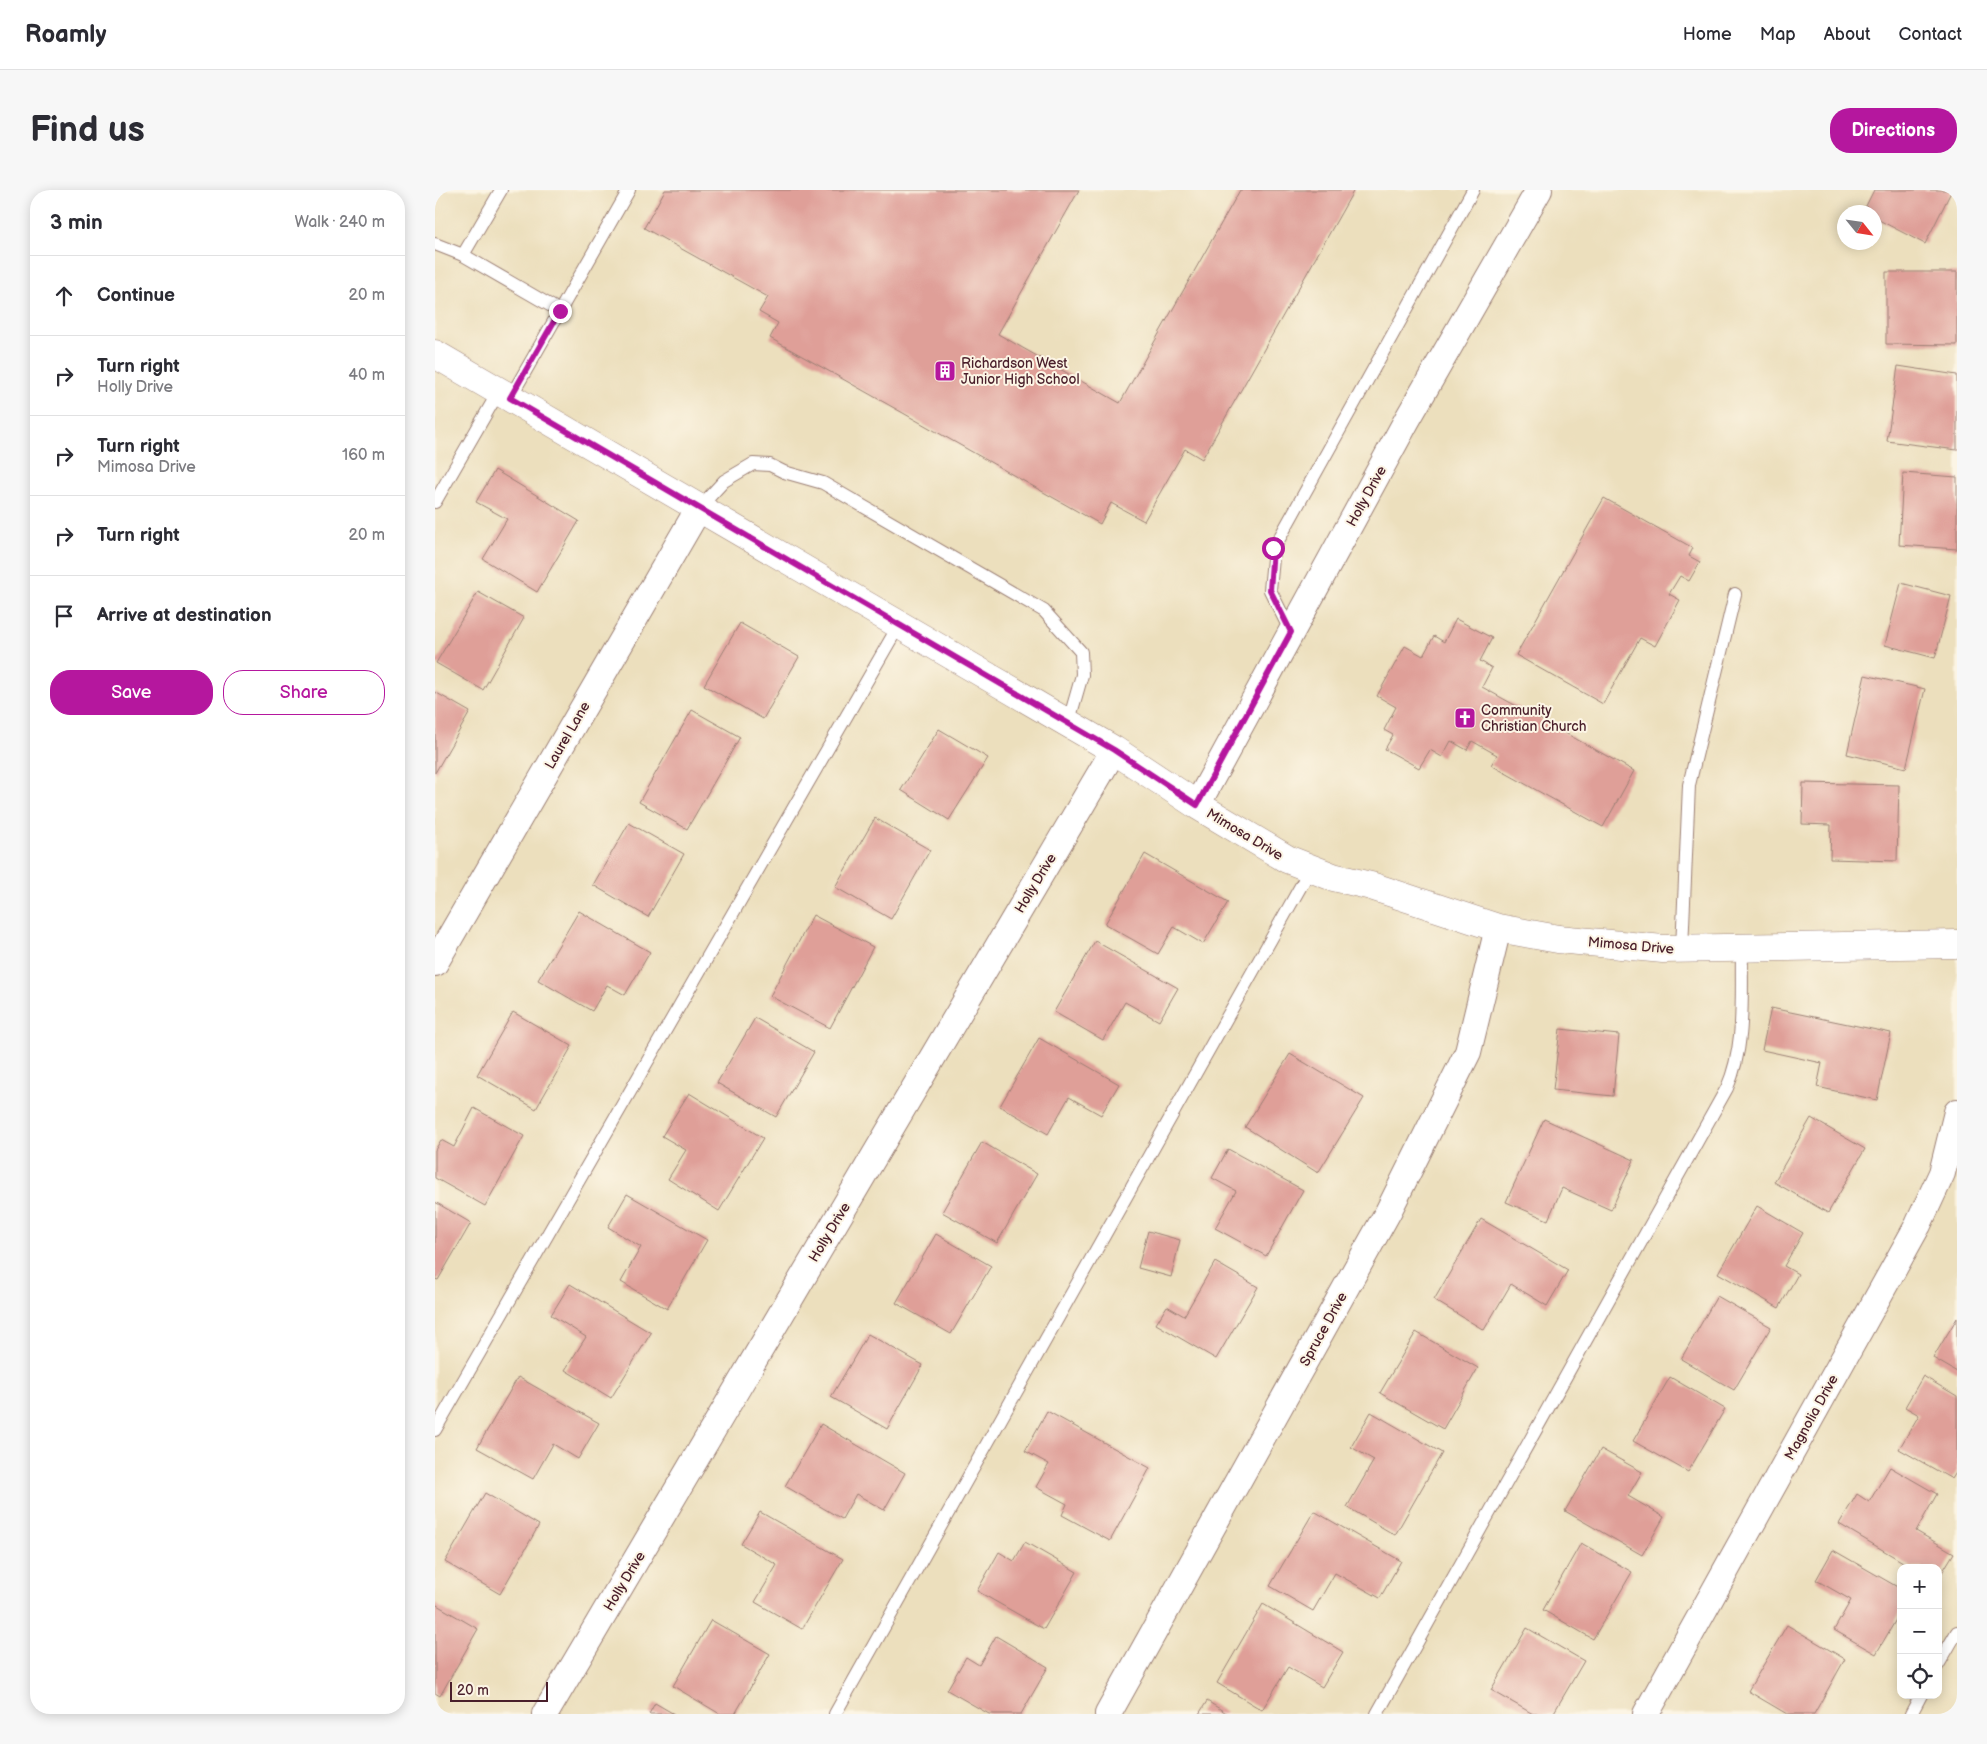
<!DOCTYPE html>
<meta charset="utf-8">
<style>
body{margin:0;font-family:"Balsamiq Sans",sans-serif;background:#f7f7f7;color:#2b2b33}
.controls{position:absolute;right:15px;bottom:15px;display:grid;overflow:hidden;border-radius:10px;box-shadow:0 2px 12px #0003}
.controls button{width:45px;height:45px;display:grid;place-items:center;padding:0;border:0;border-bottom:1px solid #e1e1e2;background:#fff;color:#2b2b33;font:25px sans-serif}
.compass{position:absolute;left:1402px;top:15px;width:45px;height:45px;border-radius:50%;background:#fff;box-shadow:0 2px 12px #0003;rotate:120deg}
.scale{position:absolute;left:15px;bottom:12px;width:98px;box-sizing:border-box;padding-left:5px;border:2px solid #4a1f2b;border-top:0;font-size:14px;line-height:18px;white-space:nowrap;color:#4a1f2b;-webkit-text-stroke:4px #fcf5e5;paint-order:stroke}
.stop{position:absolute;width:15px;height:15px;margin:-11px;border:4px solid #b5179e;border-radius:50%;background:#fff}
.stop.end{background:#b5179e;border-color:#fff;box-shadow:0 1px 5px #0008}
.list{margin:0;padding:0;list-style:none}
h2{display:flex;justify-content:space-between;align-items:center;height:65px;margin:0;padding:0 20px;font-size:21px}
h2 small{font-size:16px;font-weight:400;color:#7c7c81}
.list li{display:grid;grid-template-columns:32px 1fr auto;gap:15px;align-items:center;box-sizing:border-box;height:80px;padding:0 20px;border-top:1px solid #e1e1e2}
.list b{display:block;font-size:19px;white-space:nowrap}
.list p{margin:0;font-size:16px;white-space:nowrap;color:#7c7c81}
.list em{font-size:16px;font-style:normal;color:#7c7c81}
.actions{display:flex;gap:10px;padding:15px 20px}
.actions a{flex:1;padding:11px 0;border:1px solid #b5179e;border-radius:20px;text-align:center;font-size:18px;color:#b5179e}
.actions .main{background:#b5179e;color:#fff}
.icon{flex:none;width:28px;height:28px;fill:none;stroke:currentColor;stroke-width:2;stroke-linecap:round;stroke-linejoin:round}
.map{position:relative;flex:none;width:1522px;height:1524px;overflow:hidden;border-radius:20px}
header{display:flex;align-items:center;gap:30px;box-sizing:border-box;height:70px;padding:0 25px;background:#fff;border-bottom:1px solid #e1e1e2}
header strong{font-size:24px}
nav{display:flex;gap:28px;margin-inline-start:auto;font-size:18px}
.intro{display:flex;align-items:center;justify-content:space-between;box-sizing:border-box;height:120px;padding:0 30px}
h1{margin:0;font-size:35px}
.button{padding:12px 22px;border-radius:20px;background:#b5179e;color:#fff;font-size:18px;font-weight:700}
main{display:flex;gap:30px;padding:0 30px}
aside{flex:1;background:#fff;border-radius:20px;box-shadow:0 2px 12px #0003}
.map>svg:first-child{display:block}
.building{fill:#df9f98}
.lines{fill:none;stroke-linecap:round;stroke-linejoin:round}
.service-casing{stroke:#9b7f74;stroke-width:14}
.minor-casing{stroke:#9b7f74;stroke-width:28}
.tertiary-casing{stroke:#9b7f74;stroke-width:29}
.service{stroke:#fff;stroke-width:12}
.minor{stroke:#fff;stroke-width:26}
.tertiary{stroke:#fff;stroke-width:28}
.route{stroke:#b5179e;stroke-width:6}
.labels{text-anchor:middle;stroke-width:4;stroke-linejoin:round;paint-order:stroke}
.poi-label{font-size:14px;fill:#4a1f2b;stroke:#fcf5e5;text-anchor:start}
.street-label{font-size:14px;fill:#4a1f2b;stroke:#fcf5e5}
</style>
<header>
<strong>Roamly</strong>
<nav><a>Home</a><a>Map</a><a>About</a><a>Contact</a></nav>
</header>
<div class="intro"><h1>Find us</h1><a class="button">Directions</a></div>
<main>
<aside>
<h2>3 min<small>Walk · 240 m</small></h2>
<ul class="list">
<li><svg class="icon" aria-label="ahead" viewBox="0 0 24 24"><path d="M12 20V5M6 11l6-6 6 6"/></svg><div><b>Continue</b></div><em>20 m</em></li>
<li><svg class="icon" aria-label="right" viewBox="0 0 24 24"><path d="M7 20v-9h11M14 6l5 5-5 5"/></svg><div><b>Turn right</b><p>Holly Drive</p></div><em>40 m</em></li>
<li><svg class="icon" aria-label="right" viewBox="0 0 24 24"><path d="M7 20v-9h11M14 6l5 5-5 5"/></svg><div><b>Turn right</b><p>Mimosa Drive</p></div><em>160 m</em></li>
<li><svg class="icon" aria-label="right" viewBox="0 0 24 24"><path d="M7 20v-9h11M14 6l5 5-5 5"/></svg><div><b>Turn right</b></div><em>20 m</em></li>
<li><svg class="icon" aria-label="arrive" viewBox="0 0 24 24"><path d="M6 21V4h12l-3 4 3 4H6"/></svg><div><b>Arrive at destination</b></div></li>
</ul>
<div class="actions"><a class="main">Save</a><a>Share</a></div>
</aside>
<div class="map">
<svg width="1522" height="1524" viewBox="0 0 1522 1524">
<rect width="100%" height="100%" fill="#fcf5e5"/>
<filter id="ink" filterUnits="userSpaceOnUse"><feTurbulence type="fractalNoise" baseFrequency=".02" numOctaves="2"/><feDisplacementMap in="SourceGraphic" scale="10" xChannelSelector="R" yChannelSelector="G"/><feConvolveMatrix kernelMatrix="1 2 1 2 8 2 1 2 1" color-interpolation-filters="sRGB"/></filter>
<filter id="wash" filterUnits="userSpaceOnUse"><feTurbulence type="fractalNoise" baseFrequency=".0096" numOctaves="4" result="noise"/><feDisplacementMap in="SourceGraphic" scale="20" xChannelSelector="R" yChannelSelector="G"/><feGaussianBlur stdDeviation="1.12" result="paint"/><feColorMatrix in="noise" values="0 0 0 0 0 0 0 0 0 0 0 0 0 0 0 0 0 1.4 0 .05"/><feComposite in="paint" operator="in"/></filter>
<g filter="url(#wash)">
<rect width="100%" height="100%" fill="#ecdfbd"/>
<g id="blocks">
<g class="building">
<path d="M 230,0 L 644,0 L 563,144 L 685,213 L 805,0 L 919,0 L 767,269 L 750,259 L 709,331 L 676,313 L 665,334 L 335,148 L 343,133 L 324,122 L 333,107 L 209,38 Z"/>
<path d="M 1439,0 L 1517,0 L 1490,54 L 1440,28 L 1440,22 L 1428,22 Z"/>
<path d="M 1451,82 L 1522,82 L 1522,155 L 1451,154 Z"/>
<path d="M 1463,176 L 1522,185 L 1522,260 L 1452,251 Z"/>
<path d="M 60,280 L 144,331 L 102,402 L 48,369 L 72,329 L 41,312 Z"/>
<path d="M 1468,283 L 1522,287 L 1522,359 L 1464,355 Z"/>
<path d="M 1169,308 L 1258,358 L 1254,366 L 1265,372 L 1254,391 L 1245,386 L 1234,404 L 1245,410 L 1220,456 L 1205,448 L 1168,514 L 1081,465 Z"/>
<path d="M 1466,393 L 1516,406 L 1500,468 L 1450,455 Z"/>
<path d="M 43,402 L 89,428 L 48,500 L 1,473 Z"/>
<path d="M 1021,429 L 1057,448 L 1045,471 L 1057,478 L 1047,497 L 1199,581 L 1168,637 L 1056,575 L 1062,565 L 1037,551 L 1032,560 L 1016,551 L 1007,567 L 995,560 L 984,578 L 950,559 L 958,545 L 949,540 L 961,517 L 942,506 L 970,456 L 988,466 L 999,446 L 1009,452 Z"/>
<path d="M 305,433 L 364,467 L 328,529 L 269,495 Z"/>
<path d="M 1430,485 L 1490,499 L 1471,578 L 1412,564 Z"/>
<path d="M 0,502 L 35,522 L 0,583 Z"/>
<path d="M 257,520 L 305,547 L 252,639 L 204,612 Z"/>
<path d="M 504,539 L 553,568 L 514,630 L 466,600 Z"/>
<path d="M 1368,593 L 1464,595 L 1462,671 L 1395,669 L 1396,635 L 1367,634 Z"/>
<path d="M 440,628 L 495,660 L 456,729 L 400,697 Z"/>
<path d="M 194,633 L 249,664 L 213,727 L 158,695 Z"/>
<path d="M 710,664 L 793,712 L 768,754 L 739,737 L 723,764 L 670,734 Z"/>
<path d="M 144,721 L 215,762 L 190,805 L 172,795 L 157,821 L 103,790 Z"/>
<path d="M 378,725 L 438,757 L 395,838 L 335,806 Z"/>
<path d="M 660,751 L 743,798 L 724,831 L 690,812 L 668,850 L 619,822 Z"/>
<path d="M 1336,818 L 1456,843 L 1442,910 L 1382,897 L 1387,873 L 1327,860 Z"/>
<path d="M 78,822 L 137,856 L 101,919 L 42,885 Z"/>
<path d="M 320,828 L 379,862 L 341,927 L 282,893 Z"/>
<path d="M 1125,839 L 1184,845 L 1178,906 L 1118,900 Z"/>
<path d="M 604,848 L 684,894 L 666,925 L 634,907 L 613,944 L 565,916 Z"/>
<path d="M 855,864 L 929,908 L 883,983 L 810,937 Z"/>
<path d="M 254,903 L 328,948 L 284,1021 L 233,989 L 251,960 L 227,946 Z"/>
<path d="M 39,918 L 89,946 L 50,1016 L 0,988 L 0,960 L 6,950 L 19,957 Z"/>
<path d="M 1376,928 L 1430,959 L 1393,1023 L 1339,992 Z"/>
<path d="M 1109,929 L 1199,970 L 1176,1020 L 1127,998 L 1113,1030 L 1071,1012 Z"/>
<path d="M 547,952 L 602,984 L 562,1053 L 507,1022 Z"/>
<path d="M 793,959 L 868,1000 L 831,1066 L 780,1038 L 801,1001 L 777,988 Z"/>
<path d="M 192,1004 L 272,1050 L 232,1119 L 186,1092 L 206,1057 L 173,1037 Z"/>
<path d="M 0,1012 L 36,1033 L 3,1090 L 0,1089 Z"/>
<path d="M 1322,1016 L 1368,1043 L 1349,1076 L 1363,1084 L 1344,1118 L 1283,1083 Z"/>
<path d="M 1046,1029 L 1133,1080 L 1112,1116 L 1076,1094 L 1049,1140 L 999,1110 Z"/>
<path d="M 713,1041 L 745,1050 L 736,1087 L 703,1078 Z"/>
<path d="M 501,1044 L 556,1076 L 516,1144 L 461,1113 Z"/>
<path d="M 780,1072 L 823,1097 L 781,1169 L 721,1134 L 732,1116 L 749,1126 Z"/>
<path d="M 135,1094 L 216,1143 L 176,1208 L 130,1180 L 151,1147 L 116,1125 Z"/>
<path d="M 1282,1106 L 1336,1137 L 1299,1200 L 1246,1169 Z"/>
<path d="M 1522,1128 L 1522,1182 L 1498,1168 Z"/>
<path d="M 981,1142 L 1043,1178 L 1008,1239 L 945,1203 Z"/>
<path d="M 433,1144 L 488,1175 L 452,1239 L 396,1207 Z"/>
<path d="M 1488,1186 L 1522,1206 L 1522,1281 L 1517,1289 L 1464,1259 L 1484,1225 L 1470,1217 Z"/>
<path d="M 83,1187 L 164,1233 L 143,1269 L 118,1254 L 98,1289 L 42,1258 Z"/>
<path d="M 1235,1187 L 1290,1219 L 1253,1282 L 1198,1251 Z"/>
<path d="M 612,1221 L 715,1278 L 675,1351 L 627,1325 L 632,1314 L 601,1297 L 614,1274 L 590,1261 Z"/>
<path d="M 936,1222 L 1007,1263 L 960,1345 L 912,1317 L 939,1270 L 916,1257 Z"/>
<path d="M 386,1234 L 470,1283 L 449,1320 L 421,1304 L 407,1329 L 350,1296 Z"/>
<path d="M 1166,1259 L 1207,1282 L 1193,1306 L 1229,1327 L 1207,1365 L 1130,1321 Z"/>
<path d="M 1455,1277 L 1502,1304 L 1481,1341 L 1519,1363 L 1503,1389 L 1503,1378 L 1478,1378 L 1404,1334 L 1422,1304 L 1434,1312 Z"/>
<path d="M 50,1303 L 104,1335 L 65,1404 L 10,1372 Z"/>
<path d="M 879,1321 L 966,1371 L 945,1408 L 900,1383 L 878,1421 L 835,1396 Z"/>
<path d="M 325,1322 L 408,1369 L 367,1439 L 320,1412 L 342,1375 L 306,1354 Z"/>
<path d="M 590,1352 L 642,1382 L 609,1439 L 542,1401 L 564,1362 L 579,1371 Z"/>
<path d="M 1146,1353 L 1197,1382 L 1158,1449 L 1108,1420 Z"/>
<path d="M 1398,1360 L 1466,1399 L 1466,1421 L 1441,1464 L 1399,1440 L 1416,1410 L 1381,1390 Z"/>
<path d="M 0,1414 L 43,1439 L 5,1506 L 0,1503 Z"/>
<path d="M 828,1414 L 908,1462 L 887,1497 L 853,1477 L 827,1520 L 782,1493 Z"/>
<path d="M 276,1430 L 335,1464 L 300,1524 L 285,1524 L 238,1496 Z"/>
<path d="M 1352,1435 L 1410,1469 L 1379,1524 L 1352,1524 L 1313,1501 Z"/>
<path d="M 1092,1438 L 1149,1471 L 1118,1524 L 1098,1524 L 1056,1500 Z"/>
<path d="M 561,1446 L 613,1477 L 586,1524 L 554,1524 L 512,1500 L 531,1467 L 544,1475 Z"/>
<path d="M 772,1511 L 793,1524 L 764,1524 Z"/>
<path d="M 220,1513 L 239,1524 L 214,1524 Z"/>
</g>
</g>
</g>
<g filter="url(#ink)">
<use href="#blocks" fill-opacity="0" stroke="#9b7f74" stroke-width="1"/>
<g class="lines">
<g class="service-casing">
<g id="service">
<path d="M 0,54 L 28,65 L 66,0"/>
<path d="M 28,65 L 125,121"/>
<path d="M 75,208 L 194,0"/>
<path d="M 0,312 L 64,201"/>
<path d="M 264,318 L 289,291 L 318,274 L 335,275 L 349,282 L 388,293 L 609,421 L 646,462 L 647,485 L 633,534"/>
<path d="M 856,442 L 835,400 L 839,358 L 1038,0"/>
<path d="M 1247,759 L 1254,595 L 1300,404"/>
<path d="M 0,1240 L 464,435"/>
<path d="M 1503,1475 L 1522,1442"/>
<path d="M 400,1524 L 876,678"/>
<path d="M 942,1524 L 1292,898 C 1311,855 1306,805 1307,759"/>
<path d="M 1476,1524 L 1486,1505"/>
</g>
</g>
<g class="minor-casing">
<g id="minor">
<path d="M 762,615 L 972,230 L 1104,0"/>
<path d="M 0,773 L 264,318"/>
<path d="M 110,1524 L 679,560"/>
<path d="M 673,1524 L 953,1022 L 1033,862 L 1063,738"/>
<path d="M 1211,1524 L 1483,1035 L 1507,983 L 1522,922"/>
</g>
</g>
<g class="tertiary-casing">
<path id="tertiary" d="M 0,164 L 679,560 L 762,615 L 852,669 L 898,687 L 936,696 L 1063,738 L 1123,749 L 1228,759 L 1522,754"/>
</g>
<use href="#service" class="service"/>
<use href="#minor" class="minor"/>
<use href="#tertiary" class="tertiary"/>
</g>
</g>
<g class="lines" filter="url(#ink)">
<path class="route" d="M 125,121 L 75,208 L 679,560 L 762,615 L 856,442 L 835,400 L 838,358"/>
</g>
<defs>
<g id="building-square" transform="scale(1.125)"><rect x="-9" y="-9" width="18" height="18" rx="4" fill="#b5179e" stroke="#fcf5e5"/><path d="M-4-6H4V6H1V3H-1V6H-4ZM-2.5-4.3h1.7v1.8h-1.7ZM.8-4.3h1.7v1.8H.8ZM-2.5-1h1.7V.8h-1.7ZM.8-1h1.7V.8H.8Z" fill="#fff"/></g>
<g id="church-square" transform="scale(1.125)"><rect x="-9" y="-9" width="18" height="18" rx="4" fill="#b5179e" stroke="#fcf5e5"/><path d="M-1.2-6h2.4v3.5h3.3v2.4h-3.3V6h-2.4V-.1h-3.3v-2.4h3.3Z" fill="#fff"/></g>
</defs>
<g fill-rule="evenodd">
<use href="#building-square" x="510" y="181"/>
<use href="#church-square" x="1030" y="528"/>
</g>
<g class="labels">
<g class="poi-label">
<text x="526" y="178">Richardson West<tspan x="526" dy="16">Junior High School</tspan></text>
<text x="1046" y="525">Community<tspan x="1046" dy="16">Christian Church</tspan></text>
</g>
<g class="street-label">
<text transform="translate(931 306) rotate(-61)" y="5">Holly Drive</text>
<text transform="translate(132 545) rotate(-60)" y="5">Laurel Lane</text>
<text transform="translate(810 644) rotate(31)" y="5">Mimosa Drive</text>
<text transform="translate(600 693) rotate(-59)" y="5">Holly Drive</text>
<text transform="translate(1196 755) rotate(5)" y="5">Mimosa Drive</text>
<text transform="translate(394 1042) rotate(-59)" y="5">Holly Drive</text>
<text transform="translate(888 1139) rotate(-61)" y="5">Spruce Drive</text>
<text transform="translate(1376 1227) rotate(-61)" y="5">Magnolia Drive</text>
<text transform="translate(189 1391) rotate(-59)" y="5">Holly Drive</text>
</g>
</g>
</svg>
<div class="controls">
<button>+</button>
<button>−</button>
<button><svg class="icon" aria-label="locate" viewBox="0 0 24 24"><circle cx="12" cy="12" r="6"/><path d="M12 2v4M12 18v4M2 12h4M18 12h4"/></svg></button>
</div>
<svg class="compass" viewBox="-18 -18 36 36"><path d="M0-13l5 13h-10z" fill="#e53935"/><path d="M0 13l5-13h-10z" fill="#7c7c81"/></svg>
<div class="scale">20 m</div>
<div class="stop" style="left:838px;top:358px"></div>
<div class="stop end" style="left:125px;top:121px"></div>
</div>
</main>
